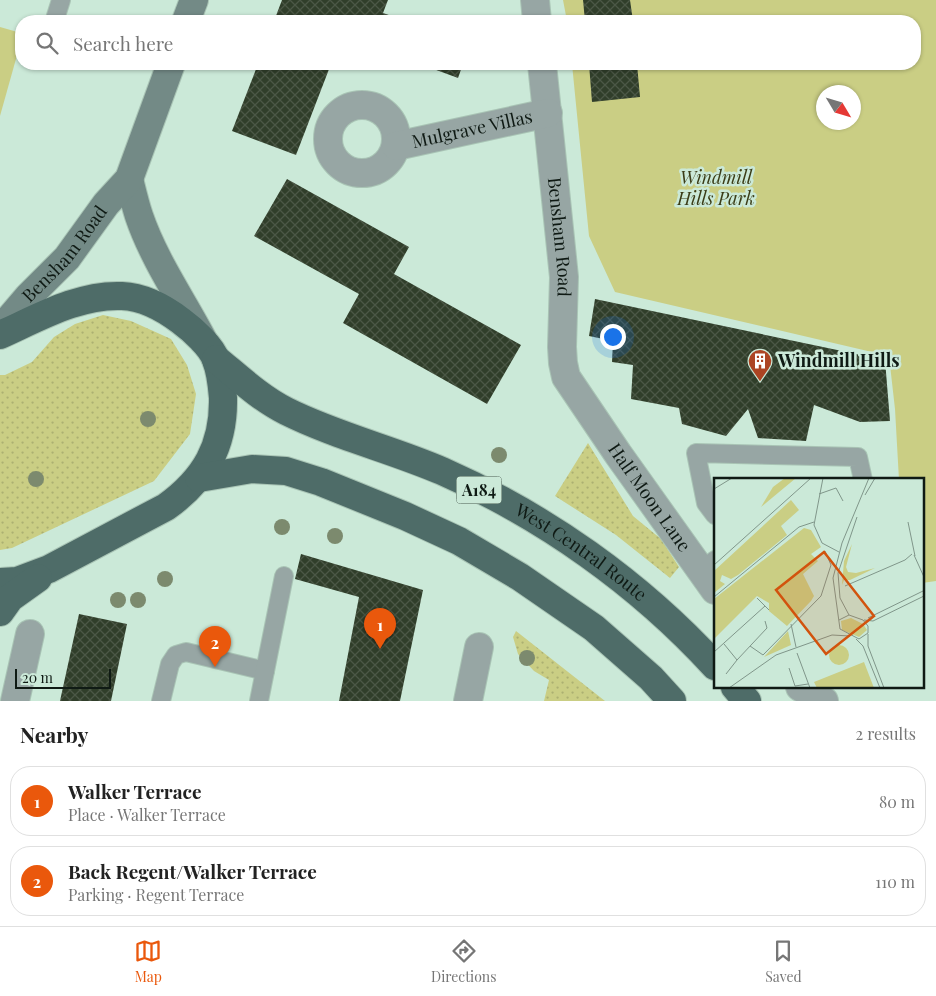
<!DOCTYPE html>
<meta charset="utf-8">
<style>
body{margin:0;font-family:"Playfair Display",serif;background:#f6f6f6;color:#222}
.compass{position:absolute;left:816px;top:85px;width:45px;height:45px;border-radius:50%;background:#fff;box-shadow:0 1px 4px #0004;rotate:128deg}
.scale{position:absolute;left:15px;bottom:12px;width:96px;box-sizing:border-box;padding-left:5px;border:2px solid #0f1a14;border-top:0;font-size:14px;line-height:18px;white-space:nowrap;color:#0f1a14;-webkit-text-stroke:4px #cbe9d8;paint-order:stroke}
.you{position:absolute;left:612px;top:336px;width:18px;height:18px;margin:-12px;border:4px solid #fff;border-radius:50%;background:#1a73e8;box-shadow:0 0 0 8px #1a73e833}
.badge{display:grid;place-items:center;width:32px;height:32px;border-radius:50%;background:#ea580c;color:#fff;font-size:16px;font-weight:700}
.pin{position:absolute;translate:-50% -41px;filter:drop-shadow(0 1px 2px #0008)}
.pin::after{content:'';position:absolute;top:26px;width:18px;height:15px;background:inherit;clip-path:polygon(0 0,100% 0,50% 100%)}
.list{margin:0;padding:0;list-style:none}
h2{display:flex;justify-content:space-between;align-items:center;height:65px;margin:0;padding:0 20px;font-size:21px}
h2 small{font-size:16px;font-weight:400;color:#767676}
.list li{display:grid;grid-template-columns:32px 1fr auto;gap:15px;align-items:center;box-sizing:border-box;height:70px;margin:0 10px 10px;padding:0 10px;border:1px solid #e0e0e0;border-radius:20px}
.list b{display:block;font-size:19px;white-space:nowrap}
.list p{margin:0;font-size:16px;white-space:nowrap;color:#767676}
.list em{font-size:16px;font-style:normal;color:#767676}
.icon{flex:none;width:28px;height:28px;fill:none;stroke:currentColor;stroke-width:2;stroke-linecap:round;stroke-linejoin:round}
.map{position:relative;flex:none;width:936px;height:701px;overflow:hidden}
.search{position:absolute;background:#fff;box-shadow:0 1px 4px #0004;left:15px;right:15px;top:15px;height:55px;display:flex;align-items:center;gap:12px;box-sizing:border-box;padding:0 18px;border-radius:20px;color:#767676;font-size:19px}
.sheet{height:225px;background:#fff}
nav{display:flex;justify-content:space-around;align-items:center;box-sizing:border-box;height:70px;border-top:1px solid #e0e0e0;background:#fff;font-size:14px;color:#767676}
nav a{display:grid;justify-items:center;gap:2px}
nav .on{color:#ea580c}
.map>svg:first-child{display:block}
.grass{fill:url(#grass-dots)}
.green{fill:#cace84;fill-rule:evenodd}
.building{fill:url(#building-cross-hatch)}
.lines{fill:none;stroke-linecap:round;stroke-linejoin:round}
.service-casing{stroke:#a9c4b5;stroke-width:20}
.minor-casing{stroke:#a9c4b5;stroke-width:30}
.secondary-casing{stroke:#a9c4b5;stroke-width:30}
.trunk-casing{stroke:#a9c4b5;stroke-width:30}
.service{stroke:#97a6a4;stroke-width:18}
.minor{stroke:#97a6a4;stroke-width:28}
.secondary{stroke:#738a86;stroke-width:28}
.trunk{stroke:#4e6c68;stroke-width:28}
.tree{fill:#7c8a6e}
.labels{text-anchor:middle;stroke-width:5;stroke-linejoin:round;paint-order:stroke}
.shield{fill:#cbe9d8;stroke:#47584f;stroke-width:1}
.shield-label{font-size:16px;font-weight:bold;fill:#0f1a14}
.street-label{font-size:18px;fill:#0f1a14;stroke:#cbe9d8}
.park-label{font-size:18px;font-style:italic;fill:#3b3d18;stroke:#cbe9d8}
.poi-label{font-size:18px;font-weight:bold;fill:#0f1a14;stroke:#cbe9d8;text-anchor:start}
.inset-road{fill:none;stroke:#80968a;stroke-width:1}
.view{fill:#d2530d;fill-opacity:0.15;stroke:#d2530d;stroke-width:2.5}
.inset-edge{fill:none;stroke:#0f1a14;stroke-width:2.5}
</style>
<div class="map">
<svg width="936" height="701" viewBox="0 0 936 701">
<defs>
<pattern id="grass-dots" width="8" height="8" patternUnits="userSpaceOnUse" patternTransform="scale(1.25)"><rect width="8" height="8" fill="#cace84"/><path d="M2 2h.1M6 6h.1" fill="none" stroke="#acb071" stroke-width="1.8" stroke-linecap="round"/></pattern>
<pattern id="building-cross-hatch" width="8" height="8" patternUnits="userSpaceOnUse" patternTransform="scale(1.25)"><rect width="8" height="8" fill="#303e2a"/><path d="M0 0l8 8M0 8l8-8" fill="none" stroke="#4b5746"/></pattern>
</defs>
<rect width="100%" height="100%" fill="#cbe9d8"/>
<g class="grass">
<path d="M 103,315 L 131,321 L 171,339 L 187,365 L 196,394 L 190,434 L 154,481 L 12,548 L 0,550 L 0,375 L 5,375 L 32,362 L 54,337 L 75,324 Z"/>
<path d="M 588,443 L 633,516 L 661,539 L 679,567 L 670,578 L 616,535 L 555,496 Z"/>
<path d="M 516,631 L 605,701 L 544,701 L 549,680 L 534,671 L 518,654 L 513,637 Z"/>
</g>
<g class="green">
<path d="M 563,0 L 936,0 L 936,581 L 922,583 L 922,480 L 899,480 L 895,409 L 889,356 L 615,292 L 589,236 L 572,64 L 915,64 L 915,21 L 567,21 ZM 824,92 L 854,92 L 854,122 L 824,122 Z"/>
<path d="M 0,27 L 21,33 L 21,41 L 0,116 Z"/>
</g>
<g class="building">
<path d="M 282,0 L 388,0 L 383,13 L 406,21 L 274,21 Z"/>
<path d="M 583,0 L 630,0 L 633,21 L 585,21 Z"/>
<path d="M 258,64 L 331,64 L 296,155 L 232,131 Z"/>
<path d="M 420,64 L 463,64 L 458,78 Z"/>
<path d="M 589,64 L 637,64 L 640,97 L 592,102 Z"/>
<path d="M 287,179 L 409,247 L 394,274 L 521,345 L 487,404 L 343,323 L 359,294 L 254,236 Z"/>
<path d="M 595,299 L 885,360 L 890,421 L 860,422 L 814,405 L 806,441 L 758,438 L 748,409 L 726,436 L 682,424 L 679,408 L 631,399 L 633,365 L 612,362 L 613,341 L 589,336 Z"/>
<path d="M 301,554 L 423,590 L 400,701 L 339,701 L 359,597 L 295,579 Z"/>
<path d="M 79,614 L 127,624 L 111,701 L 60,701 Z"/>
</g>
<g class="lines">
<g class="service-casing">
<g id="service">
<path d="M 55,19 L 61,0"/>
<path d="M 715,515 L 706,503 L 696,453 L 858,457 L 863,480"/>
<path d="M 701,571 L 715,560"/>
<path d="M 161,701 L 170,664 L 176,655 L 186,652 L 265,671"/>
<path d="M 259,701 L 284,576"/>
</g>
</g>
<g class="minor-casing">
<g id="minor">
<path d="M 535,0 L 537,21"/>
<path id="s1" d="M 542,64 L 564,277 L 562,347 L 563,363 L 566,377 L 618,454 L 715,590"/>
<circle cx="362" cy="139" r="34"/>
<path id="s2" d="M 396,146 L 548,113"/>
<path d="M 800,687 L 824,701"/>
<path d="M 15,701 L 30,634"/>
<path d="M 468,701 L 479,647"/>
</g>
</g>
<g class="secondary-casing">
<g id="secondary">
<path d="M 186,21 L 194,0"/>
<path d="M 129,179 C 132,191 135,204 139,216 C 154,260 182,300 203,340"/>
<path id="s3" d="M 0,330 L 28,297 L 67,258 L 106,204 L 129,179 L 171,64"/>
</g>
</g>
<g class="trunk-casing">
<g id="trunk">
<path d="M 0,335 C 38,318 79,294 122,296 C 144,297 164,308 181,321 C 192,329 212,347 216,360 C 221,372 222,386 223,398 C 224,446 205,479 166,507 L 49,569 L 17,581 L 0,582"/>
<path id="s4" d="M 216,359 C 238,377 260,398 286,411 C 336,436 391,449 442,471 C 544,516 639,583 715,666"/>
<path d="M 199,478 L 252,469 L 286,471 L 321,482 L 405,516 L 459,541 L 520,577 L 594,628 L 651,678 L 672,701"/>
<path d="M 0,612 L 10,598 L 38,578"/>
<path d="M 735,687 L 747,701"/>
</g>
</g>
<use href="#service" class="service"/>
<use href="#minor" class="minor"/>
<use href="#secondary" class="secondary"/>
<use href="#trunk" class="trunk"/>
</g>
<g class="tree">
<circle cx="148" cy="419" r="8"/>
<circle cx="499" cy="455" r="8"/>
<circle cx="36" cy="479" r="8"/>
<circle cx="282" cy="527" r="8"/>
<circle cx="335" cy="536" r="8"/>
<circle cx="165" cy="579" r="8"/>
<circle cx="118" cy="600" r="8"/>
<circle cx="138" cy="600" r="8"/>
<circle cx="527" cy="658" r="8"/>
</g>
<defs>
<g id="building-pin" transform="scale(1.25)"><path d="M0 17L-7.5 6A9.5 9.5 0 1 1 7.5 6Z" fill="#ac4423" stroke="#cbe9d8"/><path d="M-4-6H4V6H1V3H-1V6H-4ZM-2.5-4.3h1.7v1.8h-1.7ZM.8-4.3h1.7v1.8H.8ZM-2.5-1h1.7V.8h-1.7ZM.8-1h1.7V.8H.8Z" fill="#fff"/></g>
</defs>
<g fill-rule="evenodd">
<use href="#building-pin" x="760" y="361"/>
</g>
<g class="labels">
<rect class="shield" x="456.5" y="476.5" width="45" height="27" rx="4"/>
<g class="shield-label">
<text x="479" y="496">A184</text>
</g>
<g class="street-label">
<text dy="6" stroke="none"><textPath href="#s2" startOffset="78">Mulgrave Villas</textPath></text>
<text dy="6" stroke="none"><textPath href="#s1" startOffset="174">Bensham Road</textPath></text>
<text dy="6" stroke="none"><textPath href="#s3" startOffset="100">Bensham Road</textPath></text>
<text dy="6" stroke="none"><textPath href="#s1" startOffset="461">Half Moon Lane</textPath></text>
<text dy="6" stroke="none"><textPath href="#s4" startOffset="416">West Central Route</textPath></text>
</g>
<g class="park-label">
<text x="716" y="184">Windmill<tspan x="716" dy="21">Hills Park</tspan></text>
</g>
<g class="poi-label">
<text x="778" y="367">Windmill Hills</text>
</g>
</g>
<g transform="translate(714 478)">
<rect width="210" height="210" fill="#cbe9d8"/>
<path d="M 138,66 L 132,89 L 134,94 L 142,95 L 161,90 L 136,102 L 130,102 L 128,107 L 130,83 ZM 137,140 L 149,146 L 153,152 L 145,159 L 128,152 L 127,143 ZM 74,153 L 77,167 L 50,179 Z" fill="#cace84"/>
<path d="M 71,0 L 82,0 L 47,29 L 59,9 Z" fill="#cace84"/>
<path d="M 77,22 L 85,32 L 67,48 L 73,57 L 24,97 L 17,101 L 8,97 L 6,103 L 11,106 L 0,115 L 0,93 ZM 90,50 L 97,52 L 107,69 L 97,76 L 104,83 L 89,96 L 100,118 L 97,123 L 73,148 L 55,133 L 55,125 L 43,118 L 0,161 L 0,121 ZM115 177a10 10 0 1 1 20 0a10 10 0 1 1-20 0ZM 150,184 L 160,210 L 103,210 L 100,204 Z" fill="#cace84"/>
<path class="inset-road" d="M 109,0 L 100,47 L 108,65 L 125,74M 0,11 L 18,0M 105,16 L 122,10 L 129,23M 151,17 L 161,0M 194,44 L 201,78M 200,77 L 210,99M 0,87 L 97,0M 131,108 L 191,82 L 198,76M 0,119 L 85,49 L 100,44M 43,120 L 55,132M 135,137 L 126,120 L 124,95 L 143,39M 154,140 L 209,113M 125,142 L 135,137 L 149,142 L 154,148 L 154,155 L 145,161 L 126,151 L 119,100 L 128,65 L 155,0M 150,142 L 159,143 L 210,118M 77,146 L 82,169M 154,156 L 154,168 L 170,210M 142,161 L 149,168 L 166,210M 10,166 L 23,182 L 53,150 L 51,143M 36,168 L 49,177 L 107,118 L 117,87 L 111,73M 0,174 L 51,128M 83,175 L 96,210M 75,190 L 81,208 L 94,206M 12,196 L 23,182M 15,210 L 62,177 L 118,157 L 136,158"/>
<path class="view" d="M 110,74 L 160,138 L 112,176 L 62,112 Z"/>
<rect width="210" height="210" class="inset-edge"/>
</g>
</svg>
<svg class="compass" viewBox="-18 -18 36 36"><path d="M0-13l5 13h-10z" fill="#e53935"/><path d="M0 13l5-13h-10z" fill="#767676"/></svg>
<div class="scale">20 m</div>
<div class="you"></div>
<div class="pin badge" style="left:380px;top:649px">1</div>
<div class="pin badge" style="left:215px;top:667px">2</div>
<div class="search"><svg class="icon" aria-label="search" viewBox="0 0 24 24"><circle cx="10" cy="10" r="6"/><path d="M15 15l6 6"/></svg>Search here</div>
</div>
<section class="sheet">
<h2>Nearby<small>2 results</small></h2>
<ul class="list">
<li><span class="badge">1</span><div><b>Walker Terrace</b><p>Place · Walker Terrace</p></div><em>80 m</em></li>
<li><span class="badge">2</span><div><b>Back Regent/Walker Terrace</b><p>Parking · Regent Terrace</p></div><em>110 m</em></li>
</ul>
</section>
<nav>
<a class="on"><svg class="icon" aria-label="map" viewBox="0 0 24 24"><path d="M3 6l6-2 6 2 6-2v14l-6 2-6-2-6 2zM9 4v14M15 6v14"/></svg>Map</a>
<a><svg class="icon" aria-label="directions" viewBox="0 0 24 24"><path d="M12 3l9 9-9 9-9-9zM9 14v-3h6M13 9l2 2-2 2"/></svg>Directions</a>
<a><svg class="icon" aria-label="saved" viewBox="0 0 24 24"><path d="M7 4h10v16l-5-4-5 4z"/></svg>Saved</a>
</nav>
